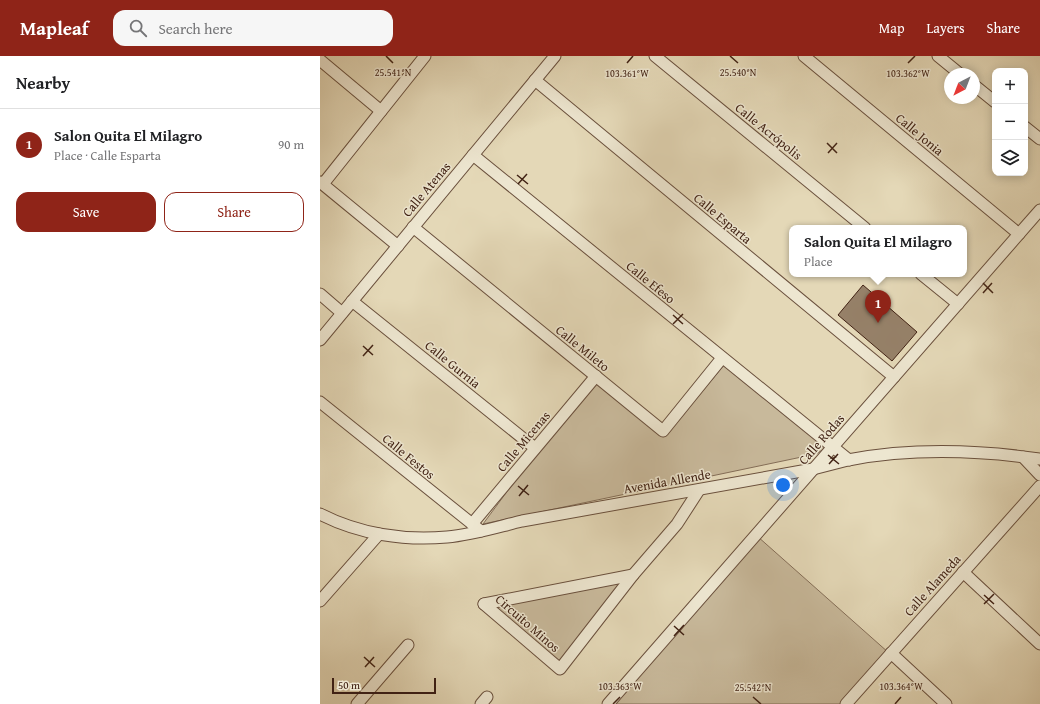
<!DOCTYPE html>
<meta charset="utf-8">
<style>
body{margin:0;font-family:"Gentium Book Plus",serif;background:#f6f6f6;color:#202124}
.controls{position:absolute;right:12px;top:12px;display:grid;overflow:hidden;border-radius:8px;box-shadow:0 2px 10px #0003}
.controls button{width:36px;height:36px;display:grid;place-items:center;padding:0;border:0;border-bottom:1px solid #e0e0e0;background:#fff;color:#202124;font:20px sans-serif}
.compass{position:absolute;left:624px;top:12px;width:36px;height:36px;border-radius:50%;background:#fff;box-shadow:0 2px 10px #0003;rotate:222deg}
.scale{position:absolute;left:12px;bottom:10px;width:104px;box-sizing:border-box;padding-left:4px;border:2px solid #412214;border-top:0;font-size:11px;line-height:14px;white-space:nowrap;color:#412214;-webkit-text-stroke:3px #ede6d0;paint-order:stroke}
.you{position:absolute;left:463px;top:429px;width:14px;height:14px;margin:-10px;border:3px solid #fff;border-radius:50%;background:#1a73e8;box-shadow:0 0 0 6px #1a73e833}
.badge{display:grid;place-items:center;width:26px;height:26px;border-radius:50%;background:#8f2418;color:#fff;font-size:13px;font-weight:700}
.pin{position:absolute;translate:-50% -33px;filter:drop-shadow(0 1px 2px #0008)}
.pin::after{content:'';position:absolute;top:21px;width:14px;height:12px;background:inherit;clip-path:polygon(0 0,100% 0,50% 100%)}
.popup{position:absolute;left:469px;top:169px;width:178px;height:52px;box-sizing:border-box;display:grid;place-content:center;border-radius:8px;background:#fff;filter:drop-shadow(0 1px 3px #0005);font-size:13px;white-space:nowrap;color:#757577}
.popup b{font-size:15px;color:#202124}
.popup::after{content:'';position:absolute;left:50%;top:100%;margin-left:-8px;border:8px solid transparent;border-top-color:#fff}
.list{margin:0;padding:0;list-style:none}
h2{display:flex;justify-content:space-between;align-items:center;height:52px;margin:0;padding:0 16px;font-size:17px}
h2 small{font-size:13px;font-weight:400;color:#757577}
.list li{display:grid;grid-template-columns:26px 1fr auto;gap:12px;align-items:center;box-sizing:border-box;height:72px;padding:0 16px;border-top:1px solid #e0e0e0}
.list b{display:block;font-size:15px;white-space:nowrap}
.list p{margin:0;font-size:13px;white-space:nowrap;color:#757577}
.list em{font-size:13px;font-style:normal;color:#757577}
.actions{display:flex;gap:8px;padding:12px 16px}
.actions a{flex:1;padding:9px 0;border:1px solid #8f2418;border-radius:12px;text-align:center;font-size:14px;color:#8f2418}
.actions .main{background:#8f2418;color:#fff}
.icon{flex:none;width:22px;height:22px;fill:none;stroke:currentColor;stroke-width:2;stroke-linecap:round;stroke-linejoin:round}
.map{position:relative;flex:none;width:720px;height:648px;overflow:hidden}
header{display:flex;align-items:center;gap:24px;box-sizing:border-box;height:56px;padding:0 20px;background:#8f2418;color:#fff}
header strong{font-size:19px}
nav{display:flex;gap:22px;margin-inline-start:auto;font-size:14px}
.search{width:280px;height:36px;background:#f6f6f6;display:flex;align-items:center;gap:10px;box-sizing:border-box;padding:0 14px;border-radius:12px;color:#757577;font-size:15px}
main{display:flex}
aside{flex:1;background:#fff}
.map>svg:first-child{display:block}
.green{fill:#c8b99b;stroke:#846e58}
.building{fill:#968169;stroke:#412214}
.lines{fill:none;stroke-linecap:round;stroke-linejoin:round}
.street-casing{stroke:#6a503d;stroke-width:13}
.street{stroke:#ede6d0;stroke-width:11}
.ticks{fill:none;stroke:#412214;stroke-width:1.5}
.labels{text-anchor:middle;stroke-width:3;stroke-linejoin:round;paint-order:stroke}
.street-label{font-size:13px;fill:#412214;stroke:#ede6d0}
.ticks-label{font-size:10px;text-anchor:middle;fill:#412214;stroke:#ede6d0;stroke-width:3;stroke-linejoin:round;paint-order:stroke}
</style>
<header>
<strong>Mapleaf</strong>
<div class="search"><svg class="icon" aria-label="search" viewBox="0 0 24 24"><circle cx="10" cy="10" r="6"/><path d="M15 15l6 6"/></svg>Search here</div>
<nav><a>Map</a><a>Layers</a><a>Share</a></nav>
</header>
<main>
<aside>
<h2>Nearby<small></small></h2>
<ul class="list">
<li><span class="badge">1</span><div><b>Salon Quita El Milagro</b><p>Place · Calle Esparta</p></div><em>90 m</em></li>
</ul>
<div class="actions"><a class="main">Save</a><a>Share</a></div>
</aside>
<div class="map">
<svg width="720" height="648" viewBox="0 0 720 648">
<rect width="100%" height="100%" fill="#e4d8b7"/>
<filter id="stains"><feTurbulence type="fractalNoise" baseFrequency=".005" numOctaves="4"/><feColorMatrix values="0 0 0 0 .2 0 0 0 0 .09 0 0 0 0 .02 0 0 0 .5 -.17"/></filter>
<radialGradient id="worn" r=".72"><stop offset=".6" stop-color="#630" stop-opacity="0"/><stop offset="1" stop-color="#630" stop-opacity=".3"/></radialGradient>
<g class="green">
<path d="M 405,308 L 507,391 L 496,398 L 163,468 L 275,317 L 350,374 Z"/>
<path d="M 437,480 L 569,597 L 524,648 L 290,648 Z"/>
<path d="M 310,521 L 240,610 L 167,549 Z"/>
</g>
<path class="building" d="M 543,229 L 597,276 L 572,305 L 518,259 Z"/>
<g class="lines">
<g class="street-casing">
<g id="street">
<path d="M 335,0 L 545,172"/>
<path d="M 484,0 L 699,178"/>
<path d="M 618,0 L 640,18"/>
<path d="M 0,4 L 61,55"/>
<path d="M 215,24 L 574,321"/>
<path d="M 654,29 L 675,46"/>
<path d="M 705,71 L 720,83"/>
<path d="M 153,99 L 529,404"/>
<path d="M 0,126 L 78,190"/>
<path d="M 3,128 L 105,0"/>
<path d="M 93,171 L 343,375 L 402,302"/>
<path d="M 601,218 L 638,248"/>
<path d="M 0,238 L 22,257"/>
<path d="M 32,245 L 215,392"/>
<path d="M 0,284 L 235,0"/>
<path d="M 0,346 L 161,475"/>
<path d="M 703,401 L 720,419"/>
<path d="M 0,458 C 39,478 84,485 127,481 C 152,479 177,471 202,465 L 493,413 C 505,410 516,407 528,404 C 591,392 657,394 720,403"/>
<path d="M 152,468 L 276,320"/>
<path d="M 643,516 L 720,588"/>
<path d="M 0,545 L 59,478"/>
<path d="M 164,548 L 240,613 L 313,519 L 357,468 L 379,434"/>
<path d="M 164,548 L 313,519"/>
<path d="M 571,597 L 626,648"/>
<path d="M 37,648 L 88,589"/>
<path d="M 161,648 L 167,641"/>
<path d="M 288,648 L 720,154"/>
<path d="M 526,648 L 720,430"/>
</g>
</g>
<use href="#street" class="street"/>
</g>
<path class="ticks" d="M 66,0 L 73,7M 410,0 L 418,7M 307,7 L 313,0M 588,7 L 595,0M 507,87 L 517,97M 508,97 L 517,87M 197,119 L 208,128M 198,128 L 207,118M 663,227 L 673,237M 663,237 L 672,227M 353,259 L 363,268M 353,268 L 363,258M 43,290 L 53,299M 43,300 L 53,289M 508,399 L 519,408M 509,408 L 518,398M 198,430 L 209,439M 199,440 L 208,429M 664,539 L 674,548M 664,548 L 674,538M 354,570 L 364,579M 354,580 L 364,569M 44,601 L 55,611M 45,611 L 54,601M 433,641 L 441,648M 293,648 L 300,641M 575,648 L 581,641"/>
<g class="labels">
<g class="street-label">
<text transform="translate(449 75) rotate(39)" y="5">Calle Acrópolis</text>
<text transform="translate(600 78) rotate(40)" y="5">Calle Jonia</text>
<text transform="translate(106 133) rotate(-50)" y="5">Calle Atenas</text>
<text transform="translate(403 162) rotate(40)" y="5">Calle Esparta</text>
<text transform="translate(331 226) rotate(39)" y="5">Calle Efeso</text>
<text transform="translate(263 292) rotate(39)" y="5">Calle Mileto</text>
<text transform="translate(133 308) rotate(39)" y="5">Calle Gurnia</text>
<text transform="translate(501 383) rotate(-49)" y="5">Calle Rodas</text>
<text transform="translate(203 385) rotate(-50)" y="5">Calle Micenas</text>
<text transform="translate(89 400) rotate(39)" y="5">Calle Festos</text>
<text transform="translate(347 425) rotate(-10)" y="5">Avenida Allende</text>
<text transform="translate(612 529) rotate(-48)" y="5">Calle Alameda</text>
<text transform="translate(208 567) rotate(41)" y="5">Circuito Minos</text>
</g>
</g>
<g class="ticks-label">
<text x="418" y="20">25.540°N</text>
<text x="73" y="20">25.541°N</text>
<text x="307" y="21">103.361°W</text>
<text x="588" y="21">103.362°W</text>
<text x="300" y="634">103.363°W</text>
<text x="581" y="634">103.364°W</text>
<text x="433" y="635">25.542°N</text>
</g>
<rect width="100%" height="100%" filter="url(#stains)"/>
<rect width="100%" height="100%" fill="url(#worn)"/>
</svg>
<div class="controls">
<button>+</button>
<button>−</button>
<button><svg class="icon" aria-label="layers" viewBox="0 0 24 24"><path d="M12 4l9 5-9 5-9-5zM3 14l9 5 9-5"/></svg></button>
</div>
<svg class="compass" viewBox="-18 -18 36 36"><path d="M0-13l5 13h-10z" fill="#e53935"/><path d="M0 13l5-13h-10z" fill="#757577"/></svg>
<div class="scale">50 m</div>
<div class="you"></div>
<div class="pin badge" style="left:558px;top:267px">1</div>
<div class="popup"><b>Salon Quita El Milagro</b>Place</div>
</div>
</main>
